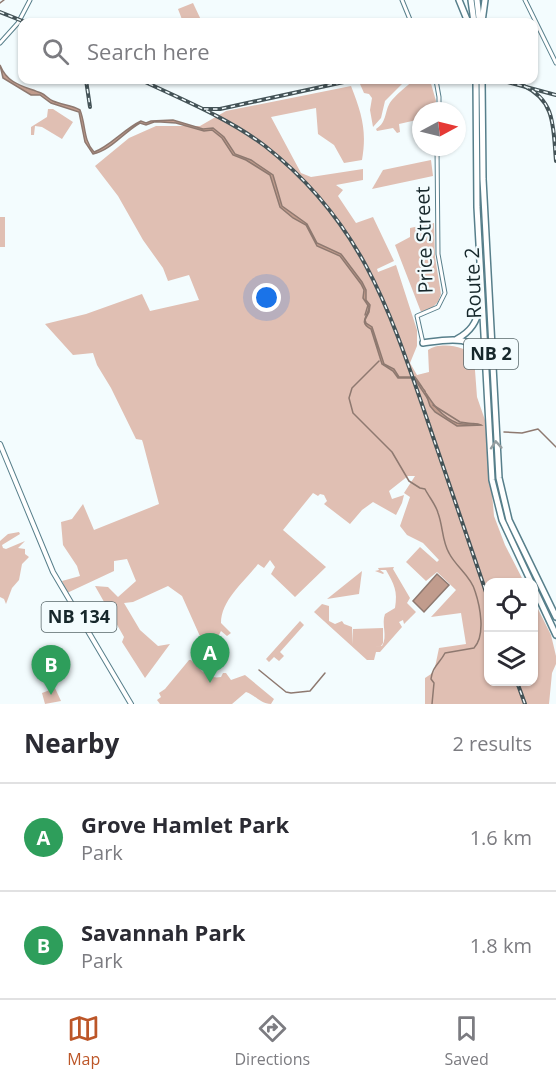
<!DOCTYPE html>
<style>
body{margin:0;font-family:"Open Sans",sans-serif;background:#f7f7f7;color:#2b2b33}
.controls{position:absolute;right:18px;bottom:18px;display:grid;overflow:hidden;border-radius:12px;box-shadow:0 2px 4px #0004}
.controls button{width:54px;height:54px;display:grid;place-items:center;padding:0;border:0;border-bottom:2px solid #e1e1e2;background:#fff;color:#2b2b33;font:30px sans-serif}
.compass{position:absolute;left:412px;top:102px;width:54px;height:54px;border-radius:50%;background:#fff;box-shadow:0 2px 4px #0004;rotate:83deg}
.you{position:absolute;left:267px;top:298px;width:21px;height:21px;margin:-15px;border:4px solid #fff;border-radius:50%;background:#1a73e8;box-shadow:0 0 0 9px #1a73e833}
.badge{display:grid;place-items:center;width:39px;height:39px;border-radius:50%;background:#bc5628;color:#fff;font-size:20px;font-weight:700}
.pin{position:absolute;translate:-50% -50px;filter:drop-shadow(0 2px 3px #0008)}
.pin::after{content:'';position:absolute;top:32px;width:21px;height:18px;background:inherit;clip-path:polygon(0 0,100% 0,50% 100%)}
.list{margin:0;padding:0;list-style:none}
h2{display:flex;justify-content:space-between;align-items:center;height:78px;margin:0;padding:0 24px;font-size:26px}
h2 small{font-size:20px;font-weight:400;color:#7c7c81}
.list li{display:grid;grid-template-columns:39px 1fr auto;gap:18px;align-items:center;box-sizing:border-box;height:108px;padding:0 24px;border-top:2px solid #e1e1e2}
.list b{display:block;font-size:22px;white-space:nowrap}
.list p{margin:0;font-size:20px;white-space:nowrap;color:#7c7c81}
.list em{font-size:20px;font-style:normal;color:#7c7c81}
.icon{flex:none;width:33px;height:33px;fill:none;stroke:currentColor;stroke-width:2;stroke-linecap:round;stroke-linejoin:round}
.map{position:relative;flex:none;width:556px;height:704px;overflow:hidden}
.search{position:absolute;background:#fff;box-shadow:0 2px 4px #0004;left:18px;right:18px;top:18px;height:66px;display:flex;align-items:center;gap:15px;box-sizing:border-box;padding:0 21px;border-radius:12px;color:#7c7c81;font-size:22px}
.sheet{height:294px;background:#fff}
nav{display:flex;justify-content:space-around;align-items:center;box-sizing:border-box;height:84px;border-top:2px solid #e1e1e2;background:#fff;font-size:16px;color:#7c7c81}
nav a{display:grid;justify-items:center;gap:3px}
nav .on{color:#bc5628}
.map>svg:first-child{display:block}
.green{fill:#e0bfb3}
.water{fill:#c19c8d;stroke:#8e7970;stroke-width:1.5}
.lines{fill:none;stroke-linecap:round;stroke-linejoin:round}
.stream{stroke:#8e7970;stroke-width:1.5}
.secondary-casing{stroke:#577f8b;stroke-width:5}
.primary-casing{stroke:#577f8b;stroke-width:6}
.highway-casing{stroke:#577f8b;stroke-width:8}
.secondary{stroke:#fff;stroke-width:3}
.primary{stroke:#fff;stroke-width:4}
.highway{stroke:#fff;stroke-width:5}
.rail-casing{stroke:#445357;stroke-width:4}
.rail{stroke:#f3fcfe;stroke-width:1.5;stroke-dasharray:4.5;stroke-linecap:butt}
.oneway{stroke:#969ea0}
.labels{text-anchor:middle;stroke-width:4.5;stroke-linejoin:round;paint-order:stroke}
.shield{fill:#f3fcfe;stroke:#58676a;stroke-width:1.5}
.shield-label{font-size:18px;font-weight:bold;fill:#16272b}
.street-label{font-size:20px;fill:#16272b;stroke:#f3fcfe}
</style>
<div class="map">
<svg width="556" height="704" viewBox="0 0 556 704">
<rect width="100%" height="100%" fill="#f3fcfe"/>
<g class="green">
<path d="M 193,3 L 202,22 L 183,22 L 178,9 Z"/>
<path d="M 380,80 L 406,80 L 385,101 L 381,118 L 373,127 L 370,110 L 372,98 L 369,94 L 364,93 L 360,84 Z"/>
<path d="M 414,80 L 430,80 L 436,101 L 436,111 L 421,111 L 421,119 L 399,124 L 400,132 L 397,133 L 393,128 L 377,131 L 376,129 C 388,122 384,109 392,100 C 399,92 407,86 414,80 Z"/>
<path d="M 351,86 C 362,114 367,131 362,160 L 344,163 L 334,145 L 318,134 L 316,108 L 271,117 L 301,173 L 311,177 L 363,169 L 363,180 L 336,185 L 343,190 L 338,196 L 356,223 L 373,217 L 394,261 L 377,269 L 378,272 L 396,265 L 417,330 L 417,346 L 410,363 L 417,375 L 429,372 L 428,350 C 439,342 466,345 474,357 L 477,397 L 486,423 L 494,516 L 505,545 L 524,582 L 488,582 L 488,682 L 534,682 L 534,601 L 551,635 L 556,656 L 556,664 L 552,673 L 549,704 L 425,704 L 425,678 L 434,672 L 439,648 L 466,644 L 461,613 L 431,617 L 456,590 L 437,572 L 426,581 L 406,562 L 420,547 L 437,562 L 439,560 L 423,543 L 407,535 L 400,526 L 410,497 L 404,493 L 415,476 L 408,476 L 389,491 L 392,499 L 404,495 L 402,503 L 396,515 L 373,502 L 362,510 L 350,524 L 324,504 L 327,501 L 324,495 L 320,494 L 318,496 L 313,493 L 283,530 L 326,567 L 295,597 L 271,574 L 275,567 L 270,560 L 264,568 L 258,564 C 245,581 221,600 221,623 L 231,633 L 227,636 L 221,631 L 212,648 L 203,643 L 182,596 L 168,586 L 133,602 L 124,603 L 140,630 L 158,646 L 170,644 L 145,678 L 122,642 L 124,637 L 95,586 L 108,587 L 118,597 L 136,581 L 127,559 L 114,561 L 114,571 L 67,593 L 62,581 L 80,576 L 77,566 L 63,545 L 61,522 L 72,519 L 83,504 L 94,530 L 159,504 L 143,443 L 142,440 L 136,439 L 111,388 L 97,365 L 93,353 L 73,355 L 45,324 L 86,314 L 142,294 L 150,311 L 199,300 L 189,275 L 168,281 L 163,268 L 143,240 L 118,196 L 95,166 L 129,138 L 156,126 L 200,126 L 226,111 Z"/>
<path d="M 48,109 L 53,109 L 73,122 L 62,139 L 42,127 L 35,126 L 34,135 L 31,135 L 31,127 L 47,117 Z"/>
<path d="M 431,160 L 433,176 L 372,189 L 383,170 Z"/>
<rect x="0" y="217" width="5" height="30"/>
<path d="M 434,223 L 435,257 L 441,294 L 438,302 L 433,307 L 421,312 L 395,245 L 410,237 L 410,228 Z"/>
<path d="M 19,532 L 20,534 L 2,545 L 3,548 L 6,549 L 25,541 L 18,548 L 25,549 L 25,554 L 29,557 L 22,564 L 19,580 L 12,588 L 6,604 L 4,599 L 0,597 L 0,541 L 8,534 Z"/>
<path d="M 394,567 L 393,569 L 410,598 L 407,603 L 416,612 L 404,624 L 403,620 L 399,622 L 402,627 L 380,652 L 376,652 L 374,660 L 367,660 L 314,612 L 322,604 L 329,606 L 329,621 L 335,624 L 342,621 L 344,624 L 352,627 L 353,644 L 353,629 L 383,628 L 383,643 L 381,646 L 356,647 L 382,646 C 388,636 381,624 385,614 L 395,608 C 398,591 394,584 386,570 L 380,570 L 384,573 L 383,574 L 375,571 L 379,570 L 378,568 Z"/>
<path d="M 362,571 L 359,594 L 327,599 Z"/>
<path d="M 300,621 L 304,625 L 280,652 L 284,656 L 279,661 L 274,657 L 269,662 L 266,659 Z"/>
<path d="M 189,660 L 191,660 C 200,668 207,680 221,677 L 223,673 L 226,673 L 231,680 L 245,675 L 274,699 L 271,704 C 261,704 255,695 246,692 L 232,704 L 160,704 L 157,700 L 161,697 L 159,693 L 165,689 Z"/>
<path d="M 55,688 L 61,701 L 45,704 L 42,693 Z"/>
</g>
<g class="water">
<path d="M 0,65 C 8,85 24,86 41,93 C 46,95 48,99 53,101 C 62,105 72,105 80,110 C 86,125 83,140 94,152 C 109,147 124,129 141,121 L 146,123 L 151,121 L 173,120 L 203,129 L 213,128 L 224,137 L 235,154 L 251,160 L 273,175 L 282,206 L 307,224 L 317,243 L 341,254 L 362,282 L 366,290 L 366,300 L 370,305 L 369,312 L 365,320 L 366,323 L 372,327 L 384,364 L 394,369 L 399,377 L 415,377 C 428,394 435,414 457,423 C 465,426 474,421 481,425 L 457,426 L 435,412 L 430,406 L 425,391 L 417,381 L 412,378 L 398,378 L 393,371 L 382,364 L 371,329 C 358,322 368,317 369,307 L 363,298 L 364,290 L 361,284 L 340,256 L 317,246 L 306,225 L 293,218 L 280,207 L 270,175 L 246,160 L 233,155 L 222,138 L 212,130 L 204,131 L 176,123 L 161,122 L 154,122 L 146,125 L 140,123 C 124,132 110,151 93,154 L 85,142 L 79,112 L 51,103 L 40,95 L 31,95 L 3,78 Z"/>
<path d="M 437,574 L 449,585 L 424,612 L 413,601 Z"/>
</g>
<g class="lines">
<g class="stream">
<path d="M 0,3 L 4,0"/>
<path d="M 365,315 L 368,305"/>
<path d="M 375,339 L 378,349"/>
<path d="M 379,361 L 352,388 L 349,398 L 353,413 L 392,452 L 409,481 L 420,488 L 425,489 C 429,497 436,505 438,513 C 443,526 442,541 449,553 C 456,567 471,576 475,591 C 480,606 486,635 474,648 L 445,653 C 440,663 432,667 431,679 L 434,683 L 432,704"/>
<path d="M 416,381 L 428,399"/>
<path d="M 433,405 L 460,422 L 474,424"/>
<path d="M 504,432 L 522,433 L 538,429 L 556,447"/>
<path d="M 259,670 L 286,692 L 291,693 L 310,691 L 325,673"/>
</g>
<g class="secondary-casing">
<g id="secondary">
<path d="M 402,0 L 411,22"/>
<path d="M 525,0 L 556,63"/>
<path d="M 0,43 L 18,23 L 30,0"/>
<path d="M 436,80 L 439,97 L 439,111"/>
<path d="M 423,343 L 417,316 L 438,307 L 445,293 L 438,254 L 437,147"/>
</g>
</g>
<g class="primary-casing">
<path id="primary" d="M 0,444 L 53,572 L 131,704"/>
</g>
<g class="highway-casing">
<g id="highway">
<path d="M 459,0 L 468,22"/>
<path d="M 471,0 L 474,22"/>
<path d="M 477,0 L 479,18"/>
<path d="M 482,22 L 485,0"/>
<path d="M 476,80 L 477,207 L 492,480 L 502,520 L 531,582"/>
<path d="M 482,80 L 483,179 L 499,478 L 509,520 L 556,617"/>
<path d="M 457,339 C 470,332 477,323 479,308"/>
<path d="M 423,343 C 445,340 476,332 483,362"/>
<path d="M 534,588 L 556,635"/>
</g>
</g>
<use href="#secondary" class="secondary"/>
<use href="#primary" class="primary"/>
<use href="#highway" class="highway"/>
<g class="rail-casing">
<g id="rail">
<path d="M 0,12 L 25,22"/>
<path d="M 86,80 L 90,107"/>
<path d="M 141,80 C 183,100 228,118 265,146 C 362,222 390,311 428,422 C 448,481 468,540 488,598"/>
<path d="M 500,80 L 556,95"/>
<path d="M 524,86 C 556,101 553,128 556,161"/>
<path d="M 204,109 L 220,109 L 353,80"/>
<path d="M 517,682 L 525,704"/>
</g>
</g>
<use href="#rail" class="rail"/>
</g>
<defs><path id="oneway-chevron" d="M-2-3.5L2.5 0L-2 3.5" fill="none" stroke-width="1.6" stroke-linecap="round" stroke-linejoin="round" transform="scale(1.5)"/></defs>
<use class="oneway" href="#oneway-chevron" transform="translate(496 445) rotate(-94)"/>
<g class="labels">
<g class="shield">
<rect x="464" y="339" width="54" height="30" rx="4.5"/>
<rect x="41.5" y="602" width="75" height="30" rx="4.5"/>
</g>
<g class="shield-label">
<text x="491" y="360">NB 2</text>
<text x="79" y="623">NB 134</text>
</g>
<g class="street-label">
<text transform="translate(424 240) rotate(-92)" y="7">Price Street</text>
<text transform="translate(473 283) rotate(-92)" y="7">Route 2</text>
</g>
</g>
</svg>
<div class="controls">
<button><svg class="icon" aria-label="locate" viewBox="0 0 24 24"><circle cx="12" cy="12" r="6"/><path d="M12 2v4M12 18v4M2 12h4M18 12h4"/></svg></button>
<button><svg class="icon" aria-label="layers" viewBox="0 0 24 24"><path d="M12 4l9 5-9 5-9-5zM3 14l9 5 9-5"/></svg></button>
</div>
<svg class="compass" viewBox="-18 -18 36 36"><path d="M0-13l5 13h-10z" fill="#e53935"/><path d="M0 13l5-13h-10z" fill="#7c7c81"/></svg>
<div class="you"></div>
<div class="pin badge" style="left:210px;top:683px;background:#2e9e5b">A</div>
<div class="pin badge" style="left:51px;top:695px;background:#2e9e5b">B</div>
<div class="search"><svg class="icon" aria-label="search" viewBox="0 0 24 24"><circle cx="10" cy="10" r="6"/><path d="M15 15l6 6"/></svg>Search here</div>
</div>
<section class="sheet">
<h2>Nearby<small>2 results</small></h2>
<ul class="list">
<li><span class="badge" style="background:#2e9e5b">A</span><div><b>Grove Hamlet Park</b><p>Park</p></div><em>1.6 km</em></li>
<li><span class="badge" style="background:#2e9e5b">B</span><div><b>Savannah Park</b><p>Park</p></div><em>1.8 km</em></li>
</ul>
</section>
<nav>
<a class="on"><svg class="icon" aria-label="map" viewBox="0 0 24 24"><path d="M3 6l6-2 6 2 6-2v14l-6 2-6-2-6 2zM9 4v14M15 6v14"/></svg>Map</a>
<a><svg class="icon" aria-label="directions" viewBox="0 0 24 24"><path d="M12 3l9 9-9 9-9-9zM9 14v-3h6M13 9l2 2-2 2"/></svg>Directions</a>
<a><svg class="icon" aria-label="saved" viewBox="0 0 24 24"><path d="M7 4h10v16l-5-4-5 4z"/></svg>Saved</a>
</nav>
